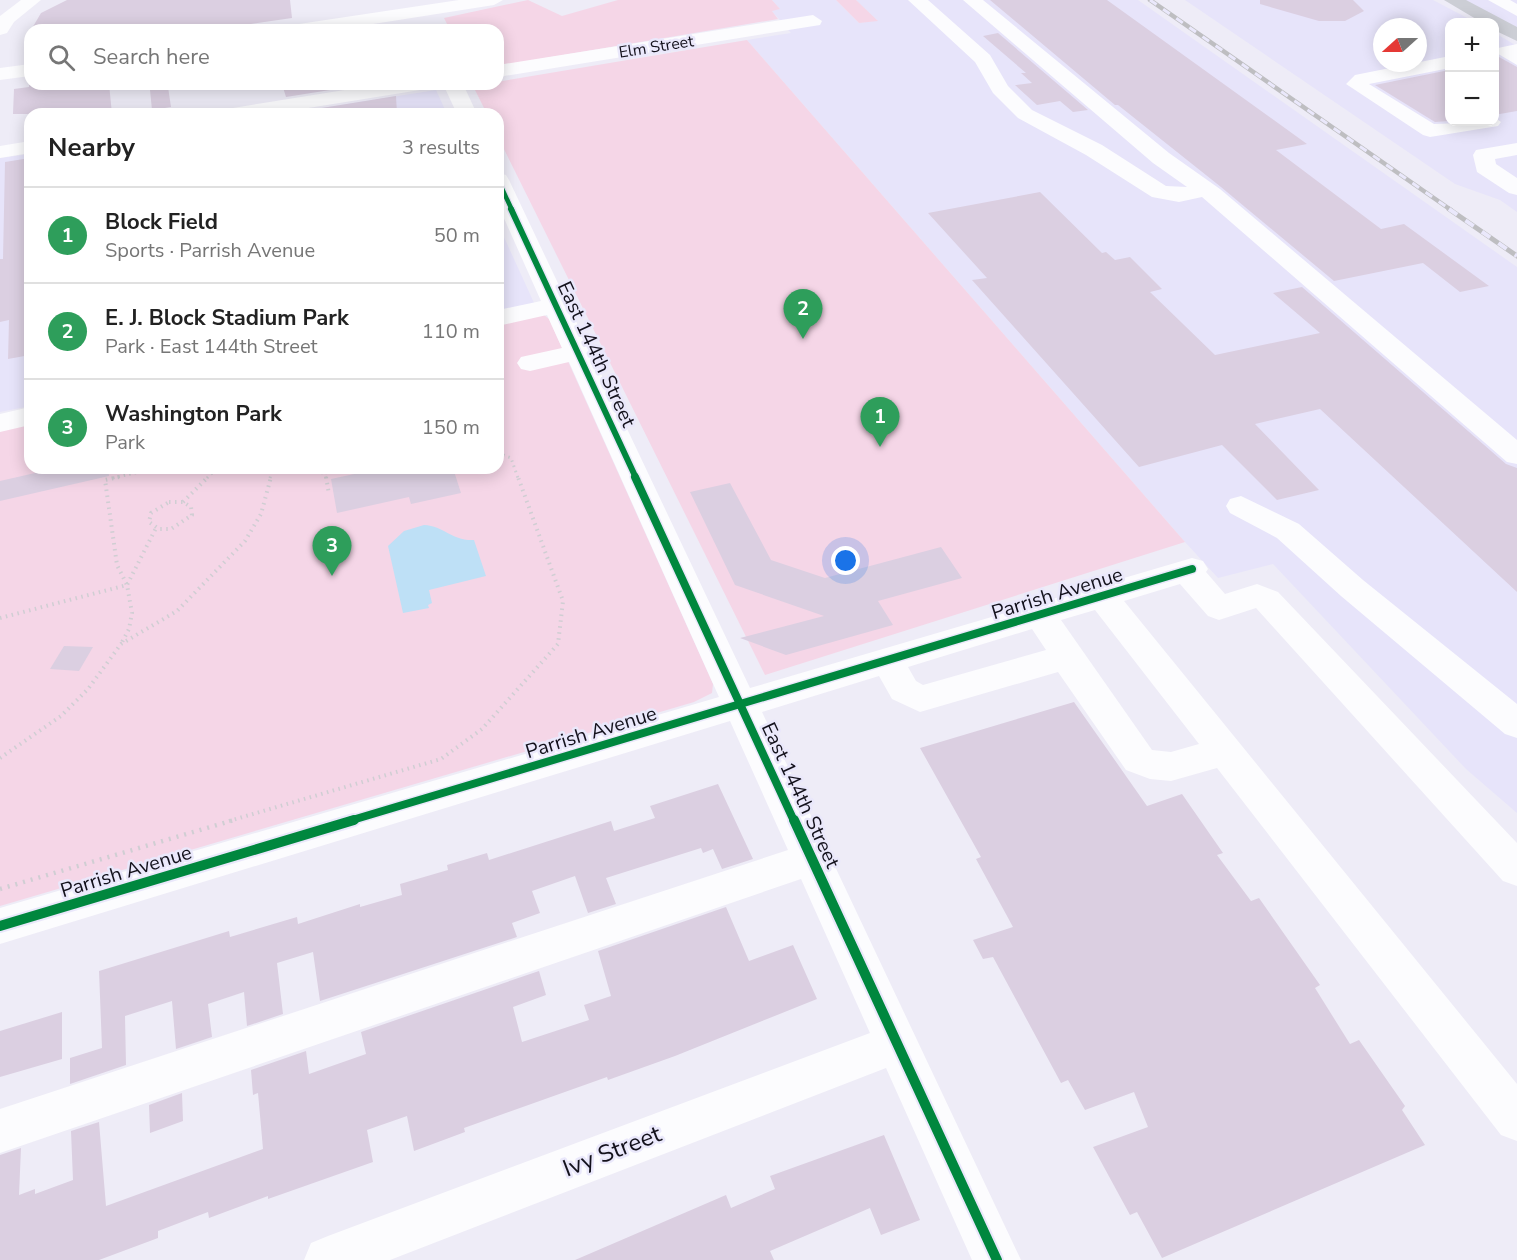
<!DOCTYPE html>
<meta charset="utf-8">
<style>
body{margin:0;font-family:"Nunito Sans",sans-serif;background:#f2f2f2;color:#222}
.controls{position:absolute;right:18px;top:18px;display:grid;overflow:hidden;border-radius:12px;box-shadow:0 3px 15px #0003}
.controls button{width:54px;height:54px;display:grid;place-items:center;padding:0;border:0;border-bottom:2px solid #e0e0e0;background:#fff;color:#222;font:30px sans-serif}
.compass{position:absolute;left:1373px;top:18px;width:54px;height:54px;border-radius:50%;background:#fff;box-shadow:0 3px 15px #0003;rotate:249deg}
.you{position:absolute;left:846px;top:561px;width:21px;height:21px;margin:-15px;border:4px solid #fff;border-radius:50%;background:#1a73e8;box-shadow:0 0 0 9px #1a73e833}
.badge{display:grid;place-items:center;width:39px;height:39px;border-radius:50%;background:#605e69;color:#fff;font-size:20px;font-weight:700}
.pin{position:absolute;translate:-50% -50px;filter:drop-shadow(0 2px 3px #0008)}
.pin::after{content:'';position:absolute;top:32px;width:21px;height:18px;background:inherit;clip-path:polygon(0 0,100% 0,50% 100%)}
.list{margin:0;padding:0;list-style:none}
h2{display:flex;justify-content:space-between;align-items:center;height:78px;margin:0;padding:0 24px;font-size:26px}
h2 small{font-size:20px;font-weight:400;color:#767676}
.list li{display:grid;grid-template-columns:39px 1fr auto;gap:18px;align-items:center;box-sizing:border-box;height:96px;padding:0 24px;border-top:2px solid #e0e0e0}
.list b{display:block;font-size:22px;white-space:nowrap}
.list p{margin:0;font-size:20px;white-space:nowrap;color:#767676}
.list em{font-size:20px;font-style:normal;color:#767676}
.icon{flex:none;width:33px;height:33px;fill:none;stroke:currentColor;stroke-width:2;stroke-linecap:round;stroke-linejoin:round}
.map{position:relative;flex:none;width:1517px;height:1260px;overflow:hidden}
.search{position:absolute;background:#fff;box-shadow:0 3px 15px #0003;left:24px;top:24px;width:480px;height:66px;display:flex;align-items:center;gap:15px;box-sizing:border-box;padding:0 21px;border-radius:18px;color:#767676;font-size:22px}
.panel{position:absolute;background:#fff;box-shadow:0 3px 15px #0003;left:24px;top:108px;width:480px;height:366px;border-radius:18px}
.map>svg:first-child{display:block}
.built{fill:#e7e4fa;fill-rule:evenodd}
.green{fill:#f5d6e7}
.water{fill:#bee0f6}
.building{fill:#dbcfe1}
.lines{fill:none;stroke-linecap:round;stroke-linejoin:round}
.path-far2{stroke:#d0ced3;stroke-width:3;stroke-dasharray:1.5 4;stroke-linecap:butt}
.path-far1{stroke:#d0ced3;stroke-width:4;stroke-dasharray:1.5 4.5;stroke-linecap:butt}
.path{stroke:#d0ced3;stroke-width:4.5;stroke-dasharray:2 6;stroke-linecap:butt}
.minor{fill:#fcfcfe;fill-rule:evenodd}
.major{fill:#ccced5;fill-rule:evenodd}
.rail-far1-casing{stroke:#bebec1;stroke-width:4.5}
.rail-casing{stroke:#bebec1;stroke-width:5}
.rail-far1{stroke:#eae8fb;stroke-width:3;stroke-dasharray:8;stroke-linecap:butt}
.rail{stroke:#eae8fb;stroke-width:4;stroke-dasharray:10;stroke-linecap:butt}
.cycleway-far3-casing{stroke:#eae8fb;stroke-width:7}
.cycleway-far2-casing{stroke:#eae8fb;stroke-width:9}
.cycleway-far1-casing{stroke:#eae8fb;stroke-width:11}
.cycleway-casing{stroke:#eae8fb;stroke-width:14}
.cycleway-far3{stroke:#00873e;stroke-width:4.5}
.cycleway-far2{stroke:#00873e;stroke-width:6}
.cycleway-far1{stroke:#00873e;stroke-width:8}
.cycleway{stroke:#00873e;stroke-width:10}
.labels{text-anchor:middle;stroke-width:5;stroke-linejoin:round;paint-order:stroke}
.far-street-label{font-size:16px;fill:#13111c;stroke:#eae8fb}
.street-label{font-size:20px;fill:#13111c;stroke:#eae8fb}
.near-street-label{font-size:24px;fill:#13111c;stroke:#eae8fb}
</style>
<div class="map">
<svg width="1517" height="1260" viewBox="0 0 1517 1260">
<rect width="100%" height="100%" fill="#eeecf7"/>
<g class="built">
<path d="M 772,0 L 836,0 L 859,23 L 877,20 L 856,0 L 1138,0 L 1517,267 L 1517,813 L 1466,769 L 1273,564 L 1218,578 L 1185,542 L 747,40 L 791,33 L 771,10 L 780,9 Z"/>
<path d="M 1185,0 L 1433,0 L 1475,22 L 1450,22 L 1450,122 L 1494,122 L 1495,33 L 1517,46 L 1517,212 L 1500,200 L 1455,184 ZM 1382,27 L 1418,27 L 1418,63 L 1382,63 Z"/>
<path d="M 1453,0 L 1517,0 L 1517,35 L 1494,22 Z"/>
<path d="M 436,90 L 447,114 L 283,114 Z"/>
<path d="M 30,154 L 30,406 L 0,412 L 0,158 Z"/>
<path d="M 498,224 L 535,305 L 498,312 Z"/>
</g>
<g class="green">
<path d="M 528,0 L 562,16 L 618,0 L 772,0 L 780,9 L 772,11 L 778,19 L 498,66 L 498,30 L 450,30 L 444,18 Z"/>
<path d="M 836,0 L 856,0 L 878,21 L 859,23 Z"/>
<path d="M 747,40 L 1185,542 L 765,675 L 498,137 L 498,114 L 487,114 L 473,86 Z"/>
<path d="M 544,315 L 549,319 L 713,684 L 712,693 L 694,702 L 0,906 L 0,429 L 30,422 L 30,468 L 498,468 L 498,322 Z"/>
</g>
<path class="water" d="M 424,525 C 445,526 451,541 474,540 L 486,576 L 429,590 L 432,603 L 428,605 L 429,608 L 403,613 L 388,546 L 404,531 Z"/>
<g class="building">
<path d="M 67,0 L 290,0 L 292,18 L 208,30 L 31,30 L 41,13 Z"/>
<path d="M 990,0 L 1107,0 L 1307,144 L 1276,150 L 1381,229 L 1404,224 L 1489,286 L 1460,292 L 1423,263 L 1334,281 L 1221,187 L 1118,105 L 1115,105 Z"/>
<path d="M 1260,0 L 1353,0 L 1364,11 L 1345,21 L 1319,21 L 1260,4 Z"/>
<path d="M 998,33 L 1088,110 L 1073,112 L 1060,101 L 1037,105 L 1015,85 L 1032,83 L 1021,73 L 1026,73 L 983,36 Z"/>
<path d="M 1499,57 L 1517,67 L 1517,111 L 1494,115 L 1494,58 Z"/>
<path d="M 1449,70 L 1449,121 L 1435,122 L 1375,85 Z"/>
<path d="M 29,84 L 109,84 L 112,114 L 13,114 L 14,89 L 29,87 Z"/>
<path d="M 282,84 L 368,84 L 286,97 Z"/>
<path d="M 168,87 L 171,107 L 152,110 L 150,90 Z"/>
<path d="M 396,96 L 397,114 L 291,113 Z"/>
<path d="M 30,158 L 30,355 L 8,359 L 9,320 L 0,322 L 0,259 L 3,259 L 5,162 Z"/>
<path d="M 1040,192 L 1102,253 L 1106,252 L 1115,260 L 1130,257 L 1162,289 L 1150,292 L 1215,355 L 1320,333 L 1273,293 L 1302,287 L 1506,464 L 1517,468 L 1517,592 L 1320,409 L 1255,424 L 1319,490 L 1277,500 L 1222,445 L 1139,467 L 972,280 L 987,278 L 928,213 Z"/>
<path d="M 57,468 L 108,468 L 109,476 L 0,501 L 0,481 Z"/>
<path d="M 382,468 L 453,468 L 461,493 L 411,504 L 409,497 L 337,513 L 331,479 Z"/>
<path d="M 730,483 L 771,560 L 825,578 L 941,547 L 962,578 L 878,601 L 893,625 L 786,655 L 740,638 L 824,616 L 735,585 L 690,492 Z"/>
<path d="M 64,646 L 93,647 L 79,671 L 50,669 Z"/>
<path d="M 1074,702 L 1147,806 L 1182,794 L 1223,853 L 1217,855 L 1251,901 L 1259,898 L 1320,985 L 1315,988 L 1350,1044 L 1359,1040 L 1405,1106 L 1402,1110 L 1425,1145 L 1162,1258 L 1137,1212 L 1130,1215 L 1093,1147 L 1148,1127 L 1134,1092 L 1085,1110 L 1068,1080 L 1061,1083 L 993,957 L 983,959 L 973,940 L 1013,927 L 976,859 L 981,857 L 920,748 Z"/>
<path d="M 718,784 L 753,859 L 722,869 L 713,849 L 703,853 L 701,848 L 606,878 L 616,904 L 588,913 L 575,876 L 532,891 L 540,913 L 512,923 L 517,937 L 320,1001 L 313,952 L 277,963 L 283,1014 L 247,1026 L 244,992 L 208,1004 L 212,1037 L 176,1049 L 172,1001 L 125,1016 L 126,1065 L 70,1084 L 70,1058 L 102,1048 L 99,971 L 229,931 L 230,937 L 297,917 L 298,924 L 360,904 L 360,907 L 402,895 L 400,884 L 448,870 L 447,865 L 487,853 L 489,860 L 611,821 L 614,831 L 655,818 L 650,806 Z"/>
<path d="M 726,907 L 749,961 L 793,945 L 817,999 L 675,1056 L 608,1080 L 607,1077 L 464,1128 L 465,1132 L 414,1151 L 407,1116 L 367,1130 L 373,1162 L 268,1199 L 268,1196 L 209,1218 L 208,1212 L 158,1231 L 158,1238 L 99,1260 L 0,1260 L 0,1155 L 21,1148 L 19,1195 L 35,1189 L 35,1194 L 73,1180 L 71,1131 L 99,1122 L 106,1206 L 263,1149 L 258,1093 L 253,1095 L 251,1070 L 306,1051 L 309,1074 L 366,1054 L 361,1032 L 539,971 L 546,995 L 513,1007 L 522,1042 L 589,1020 L 584,1005 L 611,996 L 598,951 Z"/>
<path d="M 62,1012 L 62,1059 L 0,1077 L 0,1031 Z"/>
<path d="M 182,1093 L 183,1121 L 150,1133 L 149,1105 Z"/>
<path d="M 884,1135 L 920,1220 L 881,1235 L 870,1208 L 770,1251 L 774,1260 L 575,1260 L 726,1195 L 731,1208 L 775,1189 L 770,1176 Z"/>
</g>
<g class="lines">
<g class="path-far2">
<path d="M 498,453 L 511,458 L 518,478"/>
<path d="M 272,468 L 325,473"/>
<path d="M 113,478 L 156,468"/>
<path d="M 207,478 L 217,468"/>
<path d="M 270,478 L 273,468"/>
<path d="M 326,478 L 325,473 L 347,468"/>
</g>
<g class="path-far1">
<path d="M 119,477 L 105,480 L 117,565 L 127,585 L 132,613 L 129,629 L 121,644"/>
<path d="M 326,477 L 329,494"/>
<path d="M 169,502 L 183,502 L 191,507 L 192,515 L 171,529 L 159,529 L 149,522 L 151,513 Z"/>
<path d="M 183,502 L 208,477"/>
<path d="M 0,618 L 127,585 L 156,528"/>
<path d="M 0,758 L 61,716 L 88,689 L 121,644 L 177,611 L 245,541 L 261,514 L 271,477"/>
<path d="M 229,821 L 441,759 L 482,729 L 558,644 L 563,601 L 518,477"/>
</g>
<path class="path" d="M 0,889 L 234,820"/>
<g class="minor">
<path d="M 21,0 L 41,0 L 14,22 L 7,33 L 0,35 L 0,16 Z"/>
<path d="M 459,0 L 503,0 L 494,5 L 335,30 L 290,30 L 299,24 Z"/>
<path d="M 908,0 L 928,0 L 990,55 L 1008,86 L 1032,110 L 1102,145 L 1166,186 L 1187,187 L 1153,163 L 963,0 L 983,0 L 1169,153 L 1220,189 L 1517,440 L 1517,464 L 1507,462 L 1202,197 L 1179,202 L 1152,197 L 1086,155 L 1018,118 L 993,93 L 975,62 Z"/>
<path d="M 1488,0 L 1510,0 L 1517,4 L 1517,16 Z"/>
<path d="M 813,15 L 822,21 L 820,25 L 498,77 L 498,65 Z"/>
<path d="M 1517,44 L 1517,65 L 1495,52 L 1498,48 Z"/>
<path d="M 1450,56 L 1450,68 L 1369,84 L 1434,124 L 1494,122 L 1494,117 L 1501,122 L 1498,126 L 1430,137 L 1423,135 L 1346,84 L 1355,75 Z"/>
<path d="M 30,64 L 30,76 L 0,80 L 0,68 Z"/>
<path d="M 382,84 L 430,84 L 427,88 L 420,90 L 271,114 L 223,114 L 226,110 L 233,108 Z"/>
<path d="M 443,84 L 463,84 L 477,114 L 457,114 Z"/>
<path d="M 30,141 L 30,153 L 0,158 L 0,146 Z"/>
<path d="M 1517,143 L 1517,155 L 1495,159 L 1496,164 L 1517,178 L 1517,195 L 1509,193 L 1477,172 L 1473,155 L 1476,150 Z"/>
<path d="M 498,173 L 506,175 L 509,180 L 750,688 L 1192,558 L 1203,561 L 1208,569 L 1206,572 L 1225,594 L 1257,584 L 1278,592 L 1517,843 L 1517,886 L 1503,881 L 1256,608 L 1219,620 L 1208,616 L 1180,584 L 1124,601 L 1517,1084 L 1517,1141 L 1501,1135 L 1217,768 L 1171,781 L 1150,779 L 1126,770 L 1058,672 L 920,712 L 892,699 L 879,676 L 762,712 L 1021,1260 L 972,1260 L 886,1068 L 390,1260 L 304,1260 L 311,1243 L 328,1236 L 870,1033 L 801,879 L 0,1153 L 0,1109 L 788,850 L 730,721 L 0,944 L 0,908 L 719,697 L 569,362 L 530,371 L 521,369 L 517,363 L 521,357 L 562,348 L 547,315 L 498,326 L 498,310 L 541,301 L 498,205 ZM 1095,610 L 1199,744 L 1171,752 L 1152,750 L 1061,620 ZM 1032,629 L 1046,650 L 923,685 L 916,681 L 908,667 Z"/>
<path d="M 30,407 L 30,425 L 0,432 L 0,414 Z"/>
<path d="M 1241,496 L 1299,524 L 1363,580 L 1517,704 L 1517,738 L 1505,734 L 1341,596 L 1277,538 L 1230,513 L 1226,506 L 1230,499 Z"/>
</g>
<path class="major" d="M 1444,0 L 1466,0 L 1517,27 L 1517,41 L 1494,30 L 1494,22 L 1481,22 Z"/>
<g class="rail-far1-casing">
<path id="rail-far1" d="M 1150,0 L 1451,210"/>
</g>
<g class="rail-casing">
<path id="rail" d="M 1449,209 L 1517,256"/>
</g>
<use href="#rail-far1" class="rail-far1"/>
<use href="#rail" class="rail"/>
<g class="cycleway-far3-casing">
<path id="cycleway-far3" d="M 498,180 L 512,210"/>
</g>
<g class="cycleway-far2-casing">
<path id="cycleway-far2" d="M 511,209 L 636,478"/>
</g>
<g class="cycleway-far1-casing">
<g id="cycleway-far1">
<path d="M 635,477 L 794,821"/>
<path d="M 349,821 L 1192,569"/>
</g>
</g>
<g class="cycleway-casing">
<g id="cycleway">
<path d="M 794,820 L 997,1260"/>
<path d="M 0,926 L 354,820"/>
</g>
</g>
<use href="#cycleway-far3" class="cycleway-far3"/>
<use href="#cycleway-far2" class="cycleway-far2"/>
<use href="#cycleway-far1" class="cycleway-far1"/>
<use href="#cycleway" class="cycleway"/>
</g>
<g class="labels">
<g class="far-street-label">
<text transform="translate(656 46) rotate(-9)" y="6">Elm Street</text>
</g>
<g class="street-label">
<text transform="translate(597 354) rotate(65)" y="7">East 144th Street</text>
<text transform="translate(1057 593) rotate(-17)" y="7">Parrish Avenue</text>
<text transform="translate(591 732) rotate(-17)" y="7">Parrish Avenue</text>
<text transform="translate(801 795) rotate(65)" y="7">East 144th Street</text>
<text transform="translate(126 871) rotate(-17)" y="7">Parrish Avenue</text>
</g>
<g class="near-street-label">
<text transform="translate(612 1151) rotate(-21)" y="8">Ivy Street</text>
</g>
</g>
</svg>
<div class="controls">
<button>+</button>
<button>−</button>
</div>
<svg class="compass" viewBox="-18 -18 36 36"><path d="M0-13l5 13h-10z" fill="#e53935"/><path d="M0 13l5-13h-10z" fill="#767676"/></svg>
<div class="you"></div>
<div class="pin badge" style="left:880px;top:447px;background:#2e9e5b">1</div>
<div class="pin badge" style="left:803px;top:339px;background:#2e9e5b">2</div>
<div class="pin badge" style="left:332px;top:576px;background:#2e9e5b">3</div>
<div class="search"><svg class="icon" aria-label="search" viewBox="0 0 24 24"><circle cx="10" cy="10" r="6"/><path d="M15 15l6 6"/></svg>Search here</div>
<section class="panel">
<h2>Nearby<small>3 results</small></h2>
<ul class="list">
<li><span class="badge" style="background:#2e9e5b">1</span><div><b>Block Field</b><p>Sports · Parrish Avenue</p></div><em>50 m</em></li>
<li><span class="badge" style="background:#2e9e5b">2</span><div><b>E. J. Block Stadium Park</b><p>Park · East 144th Street</p></div><em>110 m</em></li>
<li><span class="badge" style="background:#2e9e5b">3</span><div><b>Washington Park</b><p>Park</p></div><em>150 m</em></li>
</ul>
</section>
</div>
